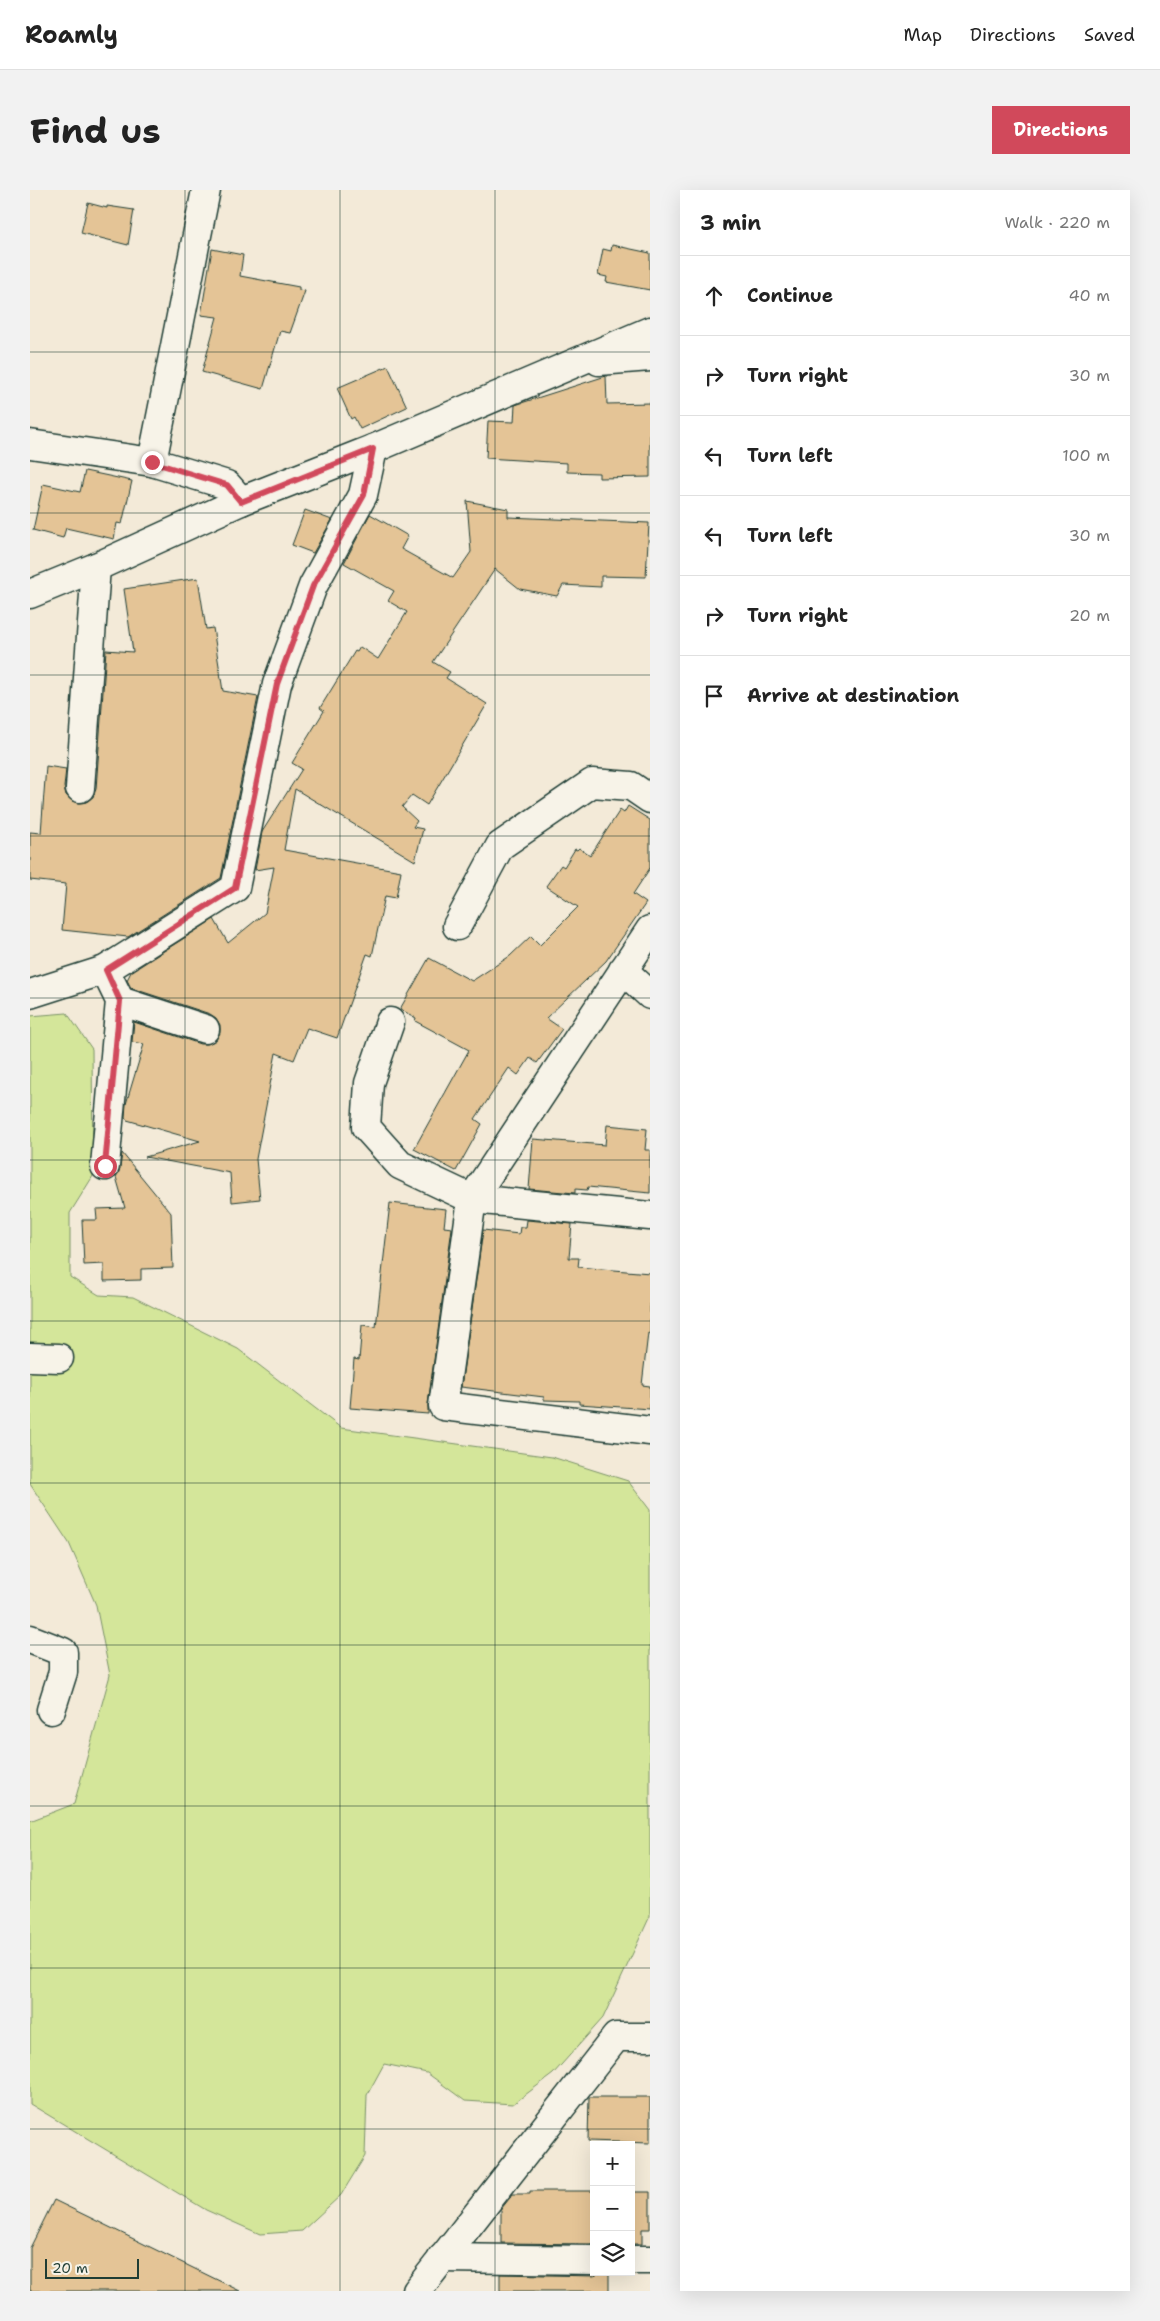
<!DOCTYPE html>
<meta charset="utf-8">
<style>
body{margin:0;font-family:"Shantell Sans",sans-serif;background:#f2f2f2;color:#222}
.controls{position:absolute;right:15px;bottom:15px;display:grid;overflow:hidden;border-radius:0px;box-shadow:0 5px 20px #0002}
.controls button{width:45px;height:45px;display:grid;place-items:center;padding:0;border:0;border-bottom:1px solid #e0e0e0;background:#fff;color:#222;font:25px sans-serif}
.scale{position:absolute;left:15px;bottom:12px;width:94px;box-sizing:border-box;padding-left:5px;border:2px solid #1f3d34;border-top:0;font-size:14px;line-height:18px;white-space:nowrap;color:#1f3d34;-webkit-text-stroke:4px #f7f3e8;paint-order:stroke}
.stop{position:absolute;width:15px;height:15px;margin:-11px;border:4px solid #d1495b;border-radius:50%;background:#fff}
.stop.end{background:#d1495b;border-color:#fff;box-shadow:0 1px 5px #0008}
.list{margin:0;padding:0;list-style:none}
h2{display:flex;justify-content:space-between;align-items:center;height:65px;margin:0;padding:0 20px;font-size:21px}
h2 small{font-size:16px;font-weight:400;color:#767676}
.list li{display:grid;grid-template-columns:32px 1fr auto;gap:15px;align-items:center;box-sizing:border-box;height:80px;padding:0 20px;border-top:1px solid #e0e0e0}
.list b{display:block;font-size:19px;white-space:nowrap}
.list em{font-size:16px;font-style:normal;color:#767676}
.icon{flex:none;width:28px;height:28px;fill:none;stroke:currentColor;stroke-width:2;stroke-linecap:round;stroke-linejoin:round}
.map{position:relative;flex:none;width:620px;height:2101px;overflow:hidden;border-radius:0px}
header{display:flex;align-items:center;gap:30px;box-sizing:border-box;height:70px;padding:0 25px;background:#fff;border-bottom:1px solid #e0e0e0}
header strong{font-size:24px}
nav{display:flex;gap:28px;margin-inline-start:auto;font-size:18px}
.intro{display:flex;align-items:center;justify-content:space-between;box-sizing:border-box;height:120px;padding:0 30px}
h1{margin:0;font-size:35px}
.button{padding:12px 22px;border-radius:0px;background:#d1495b;color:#fff;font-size:18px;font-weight:700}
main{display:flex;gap:30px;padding:0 30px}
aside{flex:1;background:#fff;border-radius:0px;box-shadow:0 5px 20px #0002}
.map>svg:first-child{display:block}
.green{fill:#d4e69a;stroke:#7a9267}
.building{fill:#e4c496;stroke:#1f3d34}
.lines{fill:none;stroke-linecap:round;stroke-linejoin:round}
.minor-casing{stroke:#1f3d34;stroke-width:31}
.minor{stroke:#f7f3e8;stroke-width:28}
.route{stroke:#d1495b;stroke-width:6}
.grid{fill:none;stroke:#1f3d34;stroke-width:1;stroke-opacity:0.55}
</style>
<header>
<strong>Roamly</strong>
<nav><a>Map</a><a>Directions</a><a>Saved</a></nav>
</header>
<div class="intro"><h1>Find us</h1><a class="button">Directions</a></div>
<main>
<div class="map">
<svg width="620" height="2101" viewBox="0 0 620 2101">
<rect width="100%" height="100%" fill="#f3ead8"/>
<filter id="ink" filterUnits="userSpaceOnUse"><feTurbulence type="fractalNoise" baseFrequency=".02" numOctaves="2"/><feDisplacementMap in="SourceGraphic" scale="10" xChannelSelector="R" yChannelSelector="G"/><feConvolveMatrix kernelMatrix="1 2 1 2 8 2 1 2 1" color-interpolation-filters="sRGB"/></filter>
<g filter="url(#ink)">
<path class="green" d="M 37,823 L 62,859 L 63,986 L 40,1023 L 40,1087 L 69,1105 L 103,1107 L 208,1159 L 311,1238 L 522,1267 L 598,1291 L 620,1320 L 620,1726 L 573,1828 L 523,1884 L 483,1914 L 435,1911 L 397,1883 L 354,1874 L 337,1905 L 335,1966 L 311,2005 L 272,2041 L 230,2044 L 176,2020 L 0,1914 L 0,1631 L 44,1614 L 80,1485 L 66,1415 L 39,1353 L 0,1294 L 0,826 Z"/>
<g class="building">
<path d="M 58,13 L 77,18 L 77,16 L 104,20 L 98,55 L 51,43 Z"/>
<path d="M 582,55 L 620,63 L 620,100 L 576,92 L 577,87 L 568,85 L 573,59 L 581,61 Z"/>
<path d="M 182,59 L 213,65 L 210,86 L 269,97 L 269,100 L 275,101 L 260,143 L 250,141 L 233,199 L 172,182 L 187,127 L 171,125 Z"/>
<path d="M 358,176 L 377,217 L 330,239 L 324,227 L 321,229 L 307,198 Z"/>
<path d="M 576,186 L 577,214 L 620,213 L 620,287 L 569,288 L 569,283 L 537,282 L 537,273 L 456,268 L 458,231 L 484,232 L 485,215 Z"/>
<path d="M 55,281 L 102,291 L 92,334 L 87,333 L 84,349 L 36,338 L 33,348 L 3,340 L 13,294 L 50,302 Z"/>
<path d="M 437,311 L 478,319 L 478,327 L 619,333 L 616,387 L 571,386 L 571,397 L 533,395 L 527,406 L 490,399 L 465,379 L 403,472 L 420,482 L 416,488 L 457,514 L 397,615 L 382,605 L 372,617 L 387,631 L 383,637 L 393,639 L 385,671 L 265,599 L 254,660 L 371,681 L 366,708 L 355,706 L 342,766 L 337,764 L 307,848 L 277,838 L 264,870 L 246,863 L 226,969 L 230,1009 L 202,1012 L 200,983 L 115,967 L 170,951 L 97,930 L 95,927 L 96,914 L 114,854 L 102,852 L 104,832 L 170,854 L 178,854 L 186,850 L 190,843 L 190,835 L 186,828 L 180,824 L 101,798 L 97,790 L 101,782 L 184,729 L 198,753 L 235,723 L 244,677 L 225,680 L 232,642 L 272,579 L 262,573 L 294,521 L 290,518 L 325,461 L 327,462 L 330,457 L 348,469 L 377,422 L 358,411 L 364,401 L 314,373 L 340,324 L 378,346 L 371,359 L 423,388 L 441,362 Z"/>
<path d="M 275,320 L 302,330 L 283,363 L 262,355 Z"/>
<path d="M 168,388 L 176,439 L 183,438 L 193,501 L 228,507 L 191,688 L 98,747 L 32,740 L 36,694 L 0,690 L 0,642 L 11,643 L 16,576 L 36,579 L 34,597 L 36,605 L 42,611 L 48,613 L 56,612 L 63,607 L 66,599 L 76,460 L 103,462 L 94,399 Z"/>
<path d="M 598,616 L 620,630 L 620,678 L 603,704 L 616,713 L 576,771 L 516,828 L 532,839 L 507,873 L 500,868 L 488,885 L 479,878 L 445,929 L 452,934 L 426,981 L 384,959 L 439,860 L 385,831 L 386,828 L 370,819 L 399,768 L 442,791 L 480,766 L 501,746 L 510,755 L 548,717 L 516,696 L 531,675 L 534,677 L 545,659 L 547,660 L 549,658 L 560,666 L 590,620 L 594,623 Z"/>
<path d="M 577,935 L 617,939 L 615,960 L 620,960 L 620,1003 L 558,997 L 557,1000 L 545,999 L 545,1003 L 499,999 L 503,949 L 575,955 Z"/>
<path d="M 92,963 L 141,1023 L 143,1078 L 111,1079 L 111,1090 L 74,1091 L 74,1074 L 54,1075 L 52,1030 L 67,1030 L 66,1019 L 95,1018 L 86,987 L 90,978 Z"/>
<path d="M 360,1013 L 416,1019 L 414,1037 L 422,1038 L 398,1214 L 398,1224 L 320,1218 L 324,1169 L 329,1170 L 332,1135 L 346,1137 Z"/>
<path d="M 497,1030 L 542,1034 L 539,1068 L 549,1068 L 548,1077 L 620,1083 L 620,1144 L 618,1143 L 612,1195 L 620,1196 L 620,1219 L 549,1214 L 549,1211 L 514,1210 L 514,1207 L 431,1197 L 453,1040 L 489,1044 L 490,1037 L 496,1037 Z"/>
<path d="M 559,1907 L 620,1907 L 620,1953 L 558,1951 Z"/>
<path d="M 500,2001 L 564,2001 L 564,2054 L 471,2053 L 471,2019 L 483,2004 L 500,2004 Z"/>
<path d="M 601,2002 L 620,2002 L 620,2039 L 612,2039 L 612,2054 L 601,2054 Z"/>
<path d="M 24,2010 L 210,2101 L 0,2101 L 0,2058 Z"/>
<path d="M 573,2082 L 579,2082 L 579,2101 L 470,2101 L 470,2084 L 564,2086 Z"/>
</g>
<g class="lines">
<g class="minor-casing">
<g id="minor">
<path d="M 569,171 L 620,167"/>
<path d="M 0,254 L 122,272 L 197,295 L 211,311"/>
<path d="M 122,272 L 176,0"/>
<path d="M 0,404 L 66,377 L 211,311 L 343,259 L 620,141"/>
<path d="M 50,598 L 66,377"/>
<path d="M 427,736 L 470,656 L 562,593 L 601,596 L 620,609"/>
<path d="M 620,740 L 442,1009 L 413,1216 L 620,1241"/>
<path d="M 593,780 L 620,805"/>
<path d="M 0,804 L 75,780 L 205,698 L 247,494 L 283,396 L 333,305 L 343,259"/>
<path d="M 90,811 L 175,839"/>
<path d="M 360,832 L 339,893 L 336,937 L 370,975 L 442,1009 L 620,1026"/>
<path d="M 75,976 L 90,811 L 75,780"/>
<path d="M 0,1167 L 29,1168"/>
<path d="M 0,1449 L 33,1462 L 33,1482 L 21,1520"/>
<path d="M 412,2068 L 564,2070"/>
<path d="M 601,2070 L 620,2070"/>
<path d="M 387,2101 L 586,1847 L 620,1847"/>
</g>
</g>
<use href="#minor" class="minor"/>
</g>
</g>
<g class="lines" filter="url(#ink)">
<path class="route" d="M 75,976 L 90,811 L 76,780 L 205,698 L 247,494 L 283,396 L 334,305 L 343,259 L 211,312 L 197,295 L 122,272"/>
</g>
<path class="grid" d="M 155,0 L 155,2101M 310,0 L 310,2101M 465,0 L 465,2101M 0,162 L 620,162M 0,323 L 620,323M 0,485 L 620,485M 0,646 L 620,646M 0,808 L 620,808M 0,970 L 620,970M 0,1131 L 620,1131M 0,1293 L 620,1293M 0,1455 L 620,1455M 0,1616 L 620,1616M 0,1778 L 620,1778M 0,1939 L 620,1939"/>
</svg>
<div class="controls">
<button>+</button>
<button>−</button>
<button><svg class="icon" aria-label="layers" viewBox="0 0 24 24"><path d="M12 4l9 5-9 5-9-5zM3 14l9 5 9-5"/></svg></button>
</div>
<div class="scale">20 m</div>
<div class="stop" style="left:75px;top:976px"></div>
<div class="stop end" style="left:122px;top:272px"></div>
</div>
<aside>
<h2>3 min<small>Walk · 220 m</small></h2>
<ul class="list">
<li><svg class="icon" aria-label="ahead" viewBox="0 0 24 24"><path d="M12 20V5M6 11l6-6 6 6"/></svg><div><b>Continue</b></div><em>40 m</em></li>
<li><svg class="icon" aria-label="right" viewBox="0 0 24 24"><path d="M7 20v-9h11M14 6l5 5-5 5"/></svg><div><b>Turn right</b></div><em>30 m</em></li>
<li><svg class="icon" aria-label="left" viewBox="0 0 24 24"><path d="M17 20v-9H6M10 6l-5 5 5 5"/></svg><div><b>Turn left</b></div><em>100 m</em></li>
<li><svg class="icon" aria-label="left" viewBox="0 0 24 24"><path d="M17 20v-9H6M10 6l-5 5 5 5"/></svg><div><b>Turn left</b></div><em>30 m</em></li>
<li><svg class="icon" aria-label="right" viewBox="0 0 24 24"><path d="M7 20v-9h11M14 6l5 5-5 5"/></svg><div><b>Turn right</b></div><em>20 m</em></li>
<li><svg class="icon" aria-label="arrive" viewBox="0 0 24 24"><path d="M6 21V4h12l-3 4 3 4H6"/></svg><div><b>Arrive at destination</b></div></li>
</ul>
</aside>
</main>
